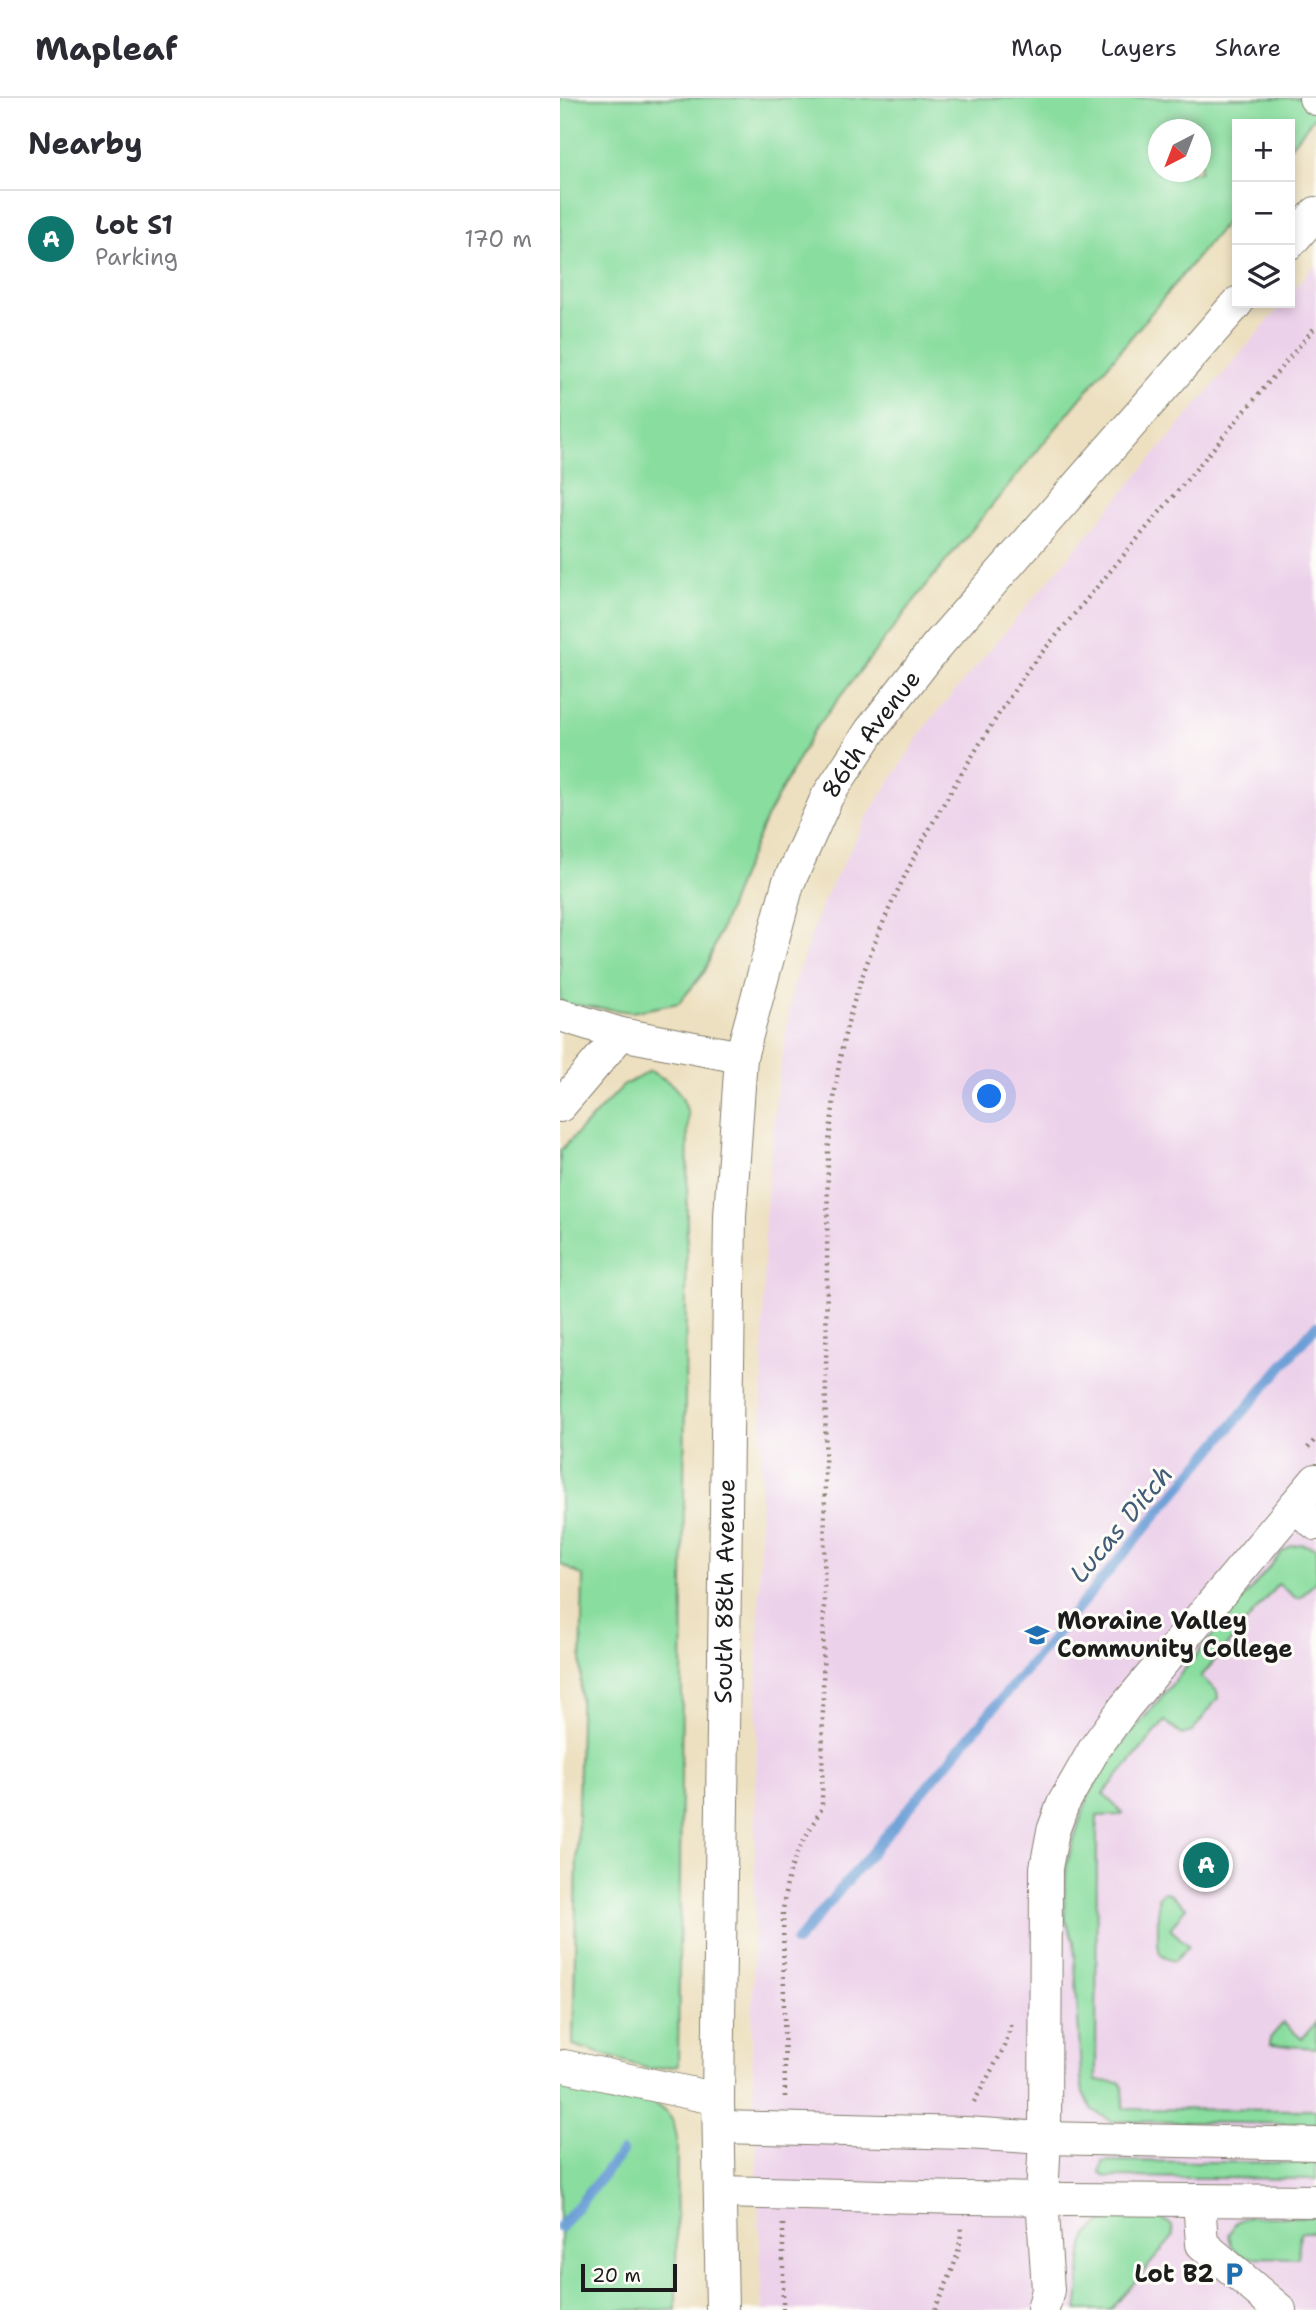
<!DOCTYPE html>
<meta charset="utf-8">
<style>
body{margin:0;font-family:"Shantell Sans",sans-serif;background:#f7f7f7;color:#2b2b33}
.controls{position:absolute;right:21px;top:21px;display:grid;overflow:hidden;border-radius:0px;box-shadow:0 4px 10px #0003}
.controls button{width:63px;height:63px;display:grid;place-items:center;padding:0;border:0;border-bottom:2px solid #e1e1e2;background:#fff;color:#2b2b33;font:35px sans-serif}
.compass{position:absolute;left:588px;top:21px;width:63px;height:63px;border-radius:50%;background:#fff;box-shadow:0 4px 10px #0003;rotate:222deg}
.scale{position:absolute;left:21px;bottom:18px;width:96px;box-sizing:border-box;padding-left:7px;border:4px solid #1c1c1c;border-top:0;font-size:19px;line-height:24px;white-space:nowrap;color:#1c1c1c;-webkit-text-stroke:5px #fdfcf7;paint-order:stroke}
.you{position:absolute;left:430px;top:999px;width:24px;height:24px;margin:-18px;border:5px solid #fff;border-radius:50%;background:#1a73e8;box-shadow:0 0 0 10px #1a73e833}
.badge{display:grid;place-items:center;width:46px;height:46px;border-radius:50%;background:#0f766e;color:#fff;font-size:23px;font-weight:700}
.pin{position:absolute;translate:-50% -50%;border:4px solid #fff;box-shadow:0 2px 7px #0006}
.list{margin:0;padding:0;list-style:none}
h2{display:flex;justify-content:space-between;align-items:center;height:91px;margin:0;padding:0 28px;font-size:30px}
h2 small{font-size:23px;font-weight:400;color:#7c7c81}
.list li{display:grid;grid-template-columns:46px 1fr auto;gap:21px;align-items:center;box-sizing:border-box;height:98px;padding:0 28px;border-top:2px solid #e1e1e2}
.list b{display:block;font-size:26px;white-space:nowrap}
.list p{margin:0;font-size:23px;white-space:nowrap;color:#7c7c81}
.list em{font-size:23px;font-style:normal;color:#7c7c81}
.icon{flex:none;width:38px;height:38px;fill:none;stroke:currentColor;stroke-width:2;stroke-linecap:round;stroke-linejoin:round}
.map{position:relative;flex:none;width:756px;height:2212px;overflow:hidden}
header{display:flex;align-items:center;gap:42px;box-sizing:border-box;height:98px;padding:0 35px;background:#fff;border-bottom:2px solid #e1e1e2}
header strong{font-size:33px}
nav{display:flex;gap:38px;margin-inline-start:auto;font-size:24px}
main{display:flex}
aside{flex:1;background:#fff}
.map>svg:first-child{display:block}
.built{fill:#ecd1ea}
.green{fill:#89dd9f;stroke:#527c5e;stroke-width:2;fill-rule:evenodd}
.lines{fill:none;stroke-linecap:round;stroke-linejoin:round}
.stream{stroke:#699dd5;stroke-width:10}
.minor-casing{stroke:#847e6e;stroke-width:34}
.path{stroke:#847e6e;stroke-width:4.5;stroke-dasharray:2 5;stroke-linecap:butt}
.minor{stroke:#fff;stroke-width:32}
.labels{text-anchor:middle;stroke-width:6;stroke-linejoin:round;paint-order:stroke}
.street-label{font-size:24px;fill:#1c1c1c;stroke:#fdfcf7}
.poi-label{font-size:24px;font-weight:bold;fill:#1c1c1c;stroke:#fdfcf7;text-anchor:start}
.water-label{font-size:26px;font-style:italic;fill:#425c78;stroke:#fdfcf7}
</style>
<header>
<strong>Mapleaf</strong>
<nav><a>Map</a><a>Layers</a><a>Share</a></nav>
</header>
<main>
<aside>
<h2>Nearby<small></small></h2>
<ul class="list">
<li><span class="badge">A</span><div><b>Lot S1</b><p>Parking</p></div><em>170 m</em></li>
</ul>
</aside>
<div class="map">
<svg width="756" height="2212" viewBox="0 0 756 2212">
<rect width="100%" height="100%" fill="#fdfcf7"/>
<filter id="ink" filterUnits="userSpaceOnUse"><feTurbulence type="fractalNoise" baseFrequency=".0143" numOctaves="2"/><feDisplacementMap in="SourceGraphic" scale="14" xChannelSelector="R" yChannelSelector="G"/><feConvolveMatrix kernelMatrix="1 2 1 2 8 2 1 2 1" color-interpolation-filters="sRGB"/></filter>
<filter id="wash" filterUnits="userSpaceOnUse"><feTurbulence type="fractalNoise" baseFrequency=".00686" numOctaves="4" result="noise"/><feDisplacementMap in="SourceGraphic" scale="28" xChannelSelector="R" yChannelSelector="G"/><feGaussianBlur stdDeviation="1.57" result="paint"/><feColorMatrix in="noise" values="0 0 0 0 0 0 0 0 0 0 0 0 0 0 0 0 0 1.4 0 .05"/><feComposite in="paint" operator="in"/></filter>
<g filter="url(#wash)">
<rect width="100%" height="100%" fill="#ede0c0"/>
<path class="built" d="M 756,165 L 756,2212 L 203,2212 L 192,1956 L 205,1117 L 217,993 L 233,889 L 262,806 L 310,714 L 369,624 L 723,205 L 730,205 L 730,196 Z"/>
<g class="green">
<path d="M 0,0 L 756,0 L 756,17 L 730,49 L 730,26 L 677,26 L 677,111 L 368,485 L 253,634 L 206,720 L 179,783 L 145,873 L 119,905 L 72,914 L 8,906 L 0,903 ZM 598,32 L 640,32 L 640,74 L 598,74 Z"/>
<path d="M 90,973 C 113,985 120,990 128,1015 L 118,1968 L 89,1971 L 13,1947 L 23,1478 L 0,1466 L 0,1053 L 63,988 Z"/>
<path d="M 741,1446 L 756,1450 L 756,1483 L 740,1500 L 736,1500 L 718,1486 L 641,1579 L 657,1593 L 658,1600 L 632,1634 L 622,1637 L 605,1623 L 543,1696 L 563,1715 L 560,1717 L 537,1718 L 536,1983 L 559,1984 L 563,1988 L 564,2011 L 756,2012 L 756,2026 L 551,2023 L 533,2012 L 523,1995 L 521,1978 L 514,1844 L 505,1822 L 504,1802 L 507,1765 L 518,1728 L 530,1695 L 544,1670 L 563,1645 L 722,1454 L 731,1448 Z"/>
<path d="M 604,1794 L 607,1794 L 626,1809 L 610,1831 L 629,1848 L 616,1862 L 613,1863 L 600,1856 L 598,1847 L 598,1800 Z"/>
<path d="M 756,1924 L 756,1950 L 710,1947 L 710,1940 L 723,1925 L 742,1941 Z"/>
<path d="M 6,1982 C 38,1987 87,1992 110,2019 C 115,2024 115,2033 117,2040 L 116,2212 L 0,2212 L 0,1984 Z"/>
<path d="M 546,2063 L 756,2065 L 756,2081 L 547,2079 L 540,2075 L 542,2064 Z"/>
<path d="M 564,2118 L 602,2120 L 612,2128 L 613,2139 L 551,2212 L 517,2212 C 525,2173 508,2126 564,2118 Z"/>
<path d="M 688,2119 L 756,2119 L 756,2134 L 740,2134 L 738,2160 L 687,2159 C 675,2155 670,2148 669,2136 L 676,2124 Z"/>
</g>
<g class="lines">
<g class="stream">
<path d="M 236,1844 L 756,1228"/>
<path d="M 0,2130 L 62,2054"/>
</g>
</g>
</g>
<g filter="url(#ink)">
<g class="lines">
<g class="minor-casing">
<g id="minor">
<path d="M 755,0 L 756,1"/>
<path d="M 730,145 L 756,115"/>
<path d="M 0,917 L 61,936"/>
<path d="M 0,1008 L 61,936 L 181,959"/>
<path d="M 734,1408 L 756,1426"/>
<path d="M 4,1968 L 158,2001"/>
<path d="M 159,2029 L 406,2035 L 485,2040 L 756,2046"/>
<path d="M 161,2094 L 402,2100 L 756,2103"/>
<path d="M 639,2102 L 642,2146 L 720,2212"/>
<path id="s1" d="M 162,2212 L 158,2001 L 170,1118 L 181,959 L 228,786 L 267,699 L 311,632 L 375,550 L 677,205"/>
<path d="M 483,2212 L 488,2192 L 482,2099 L 485,2040 L 486,1770 L 493,1733 L 503,1706 L 535,1650 L 565,1609 L 756,1382"/>
</g>
</g>
<g class="path">
<path d="M 748,1350 L 756,1340"/>
<path d="M 225,1999 L 223,1815 C 226,1768 240,1749 262,1710 L 268,1053 C 273,1009 277,964 289,921 C 323,796 398,677 469,570 L 756,228"/>
<path d="M 414,2004 L 445,1948 L 451,1927"/>
<path d="M 223,2212 L 223,2125"/>
<path d="M 375,2212 C 386,2185 401,2160 401,2130"/>
</g>
<use href="#minor" class="minor"/>
</g>
</g>
<defs>
<g id="university-bare" transform="scale(1.89)"><path d="M0-5L7-2L0 1L-7-2ZM-4 1L0 2.5L4 1V4Q0 6-4 4Z" fill="#1f6fb2" stroke="#fdfcf7" stroke-width="2.5" paint-order="stroke"/></g>
<g id="parking-bare" transform="scale(1.89)"><path d="M-3.5-5.5H1a3.5 3.5 0 0 1 0 7H-1V5.5H-3.5ZM-1-3.4V-.6H.8a1.4 1.4 0 0 0 0-2.8Z" fill="#1f6fb2" stroke="#fdfcf7" stroke-width="2.5" paint-order="stroke"/></g>
</defs>
<g fill-rule="evenodd">
<use href="#university-bare" x="477" y="1537"/>
<use href="#parking-bare" x="674" y="2176"/>
</g>
<g class="labels">
<g class="street-label">
<text dy="8" stroke="none"><textPath href="#s1" startOffset="1605">86th Avenue</textPath></text>
<text dy="8" stroke="none"><textPath href="#s1" startOffset="719">South 88th Avenue</textPath></text>
</g>
<g class="poi-label">
<text x="497" y="1531">Moraine Valley<tspan x="497" dy="28">Community College</tspan></text>
<text x="654" y="2184" text-anchor="end">Lot B2</text>
</g>
<g class="water-label">
<text transform="translate(561 1426) rotate(-50)" y="9">Lucas Ditch</text>
</g>
</g>
</svg>
<div class="controls">
<button>+</button>
<button>−</button>
<button><svg class="icon" aria-label="layers" viewBox="0 0 24 24"><path d="M12 4l9 5-9 5-9-5zM3 14l9 5 9-5"/></svg></button>
</div>
<svg class="compass" viewBox="-18 -18 36 36"><path d="M0-13l5 13h-10z" fill="#e53935"/><path d="M0 13l5-13h-10z" fill="#7c7c81"/></svg>
<div class="scale">20 m</div>
<div class="you"></div>
<div class="pin badge" style="left:646px;top:1767px">A</div>
</div>
</main>
